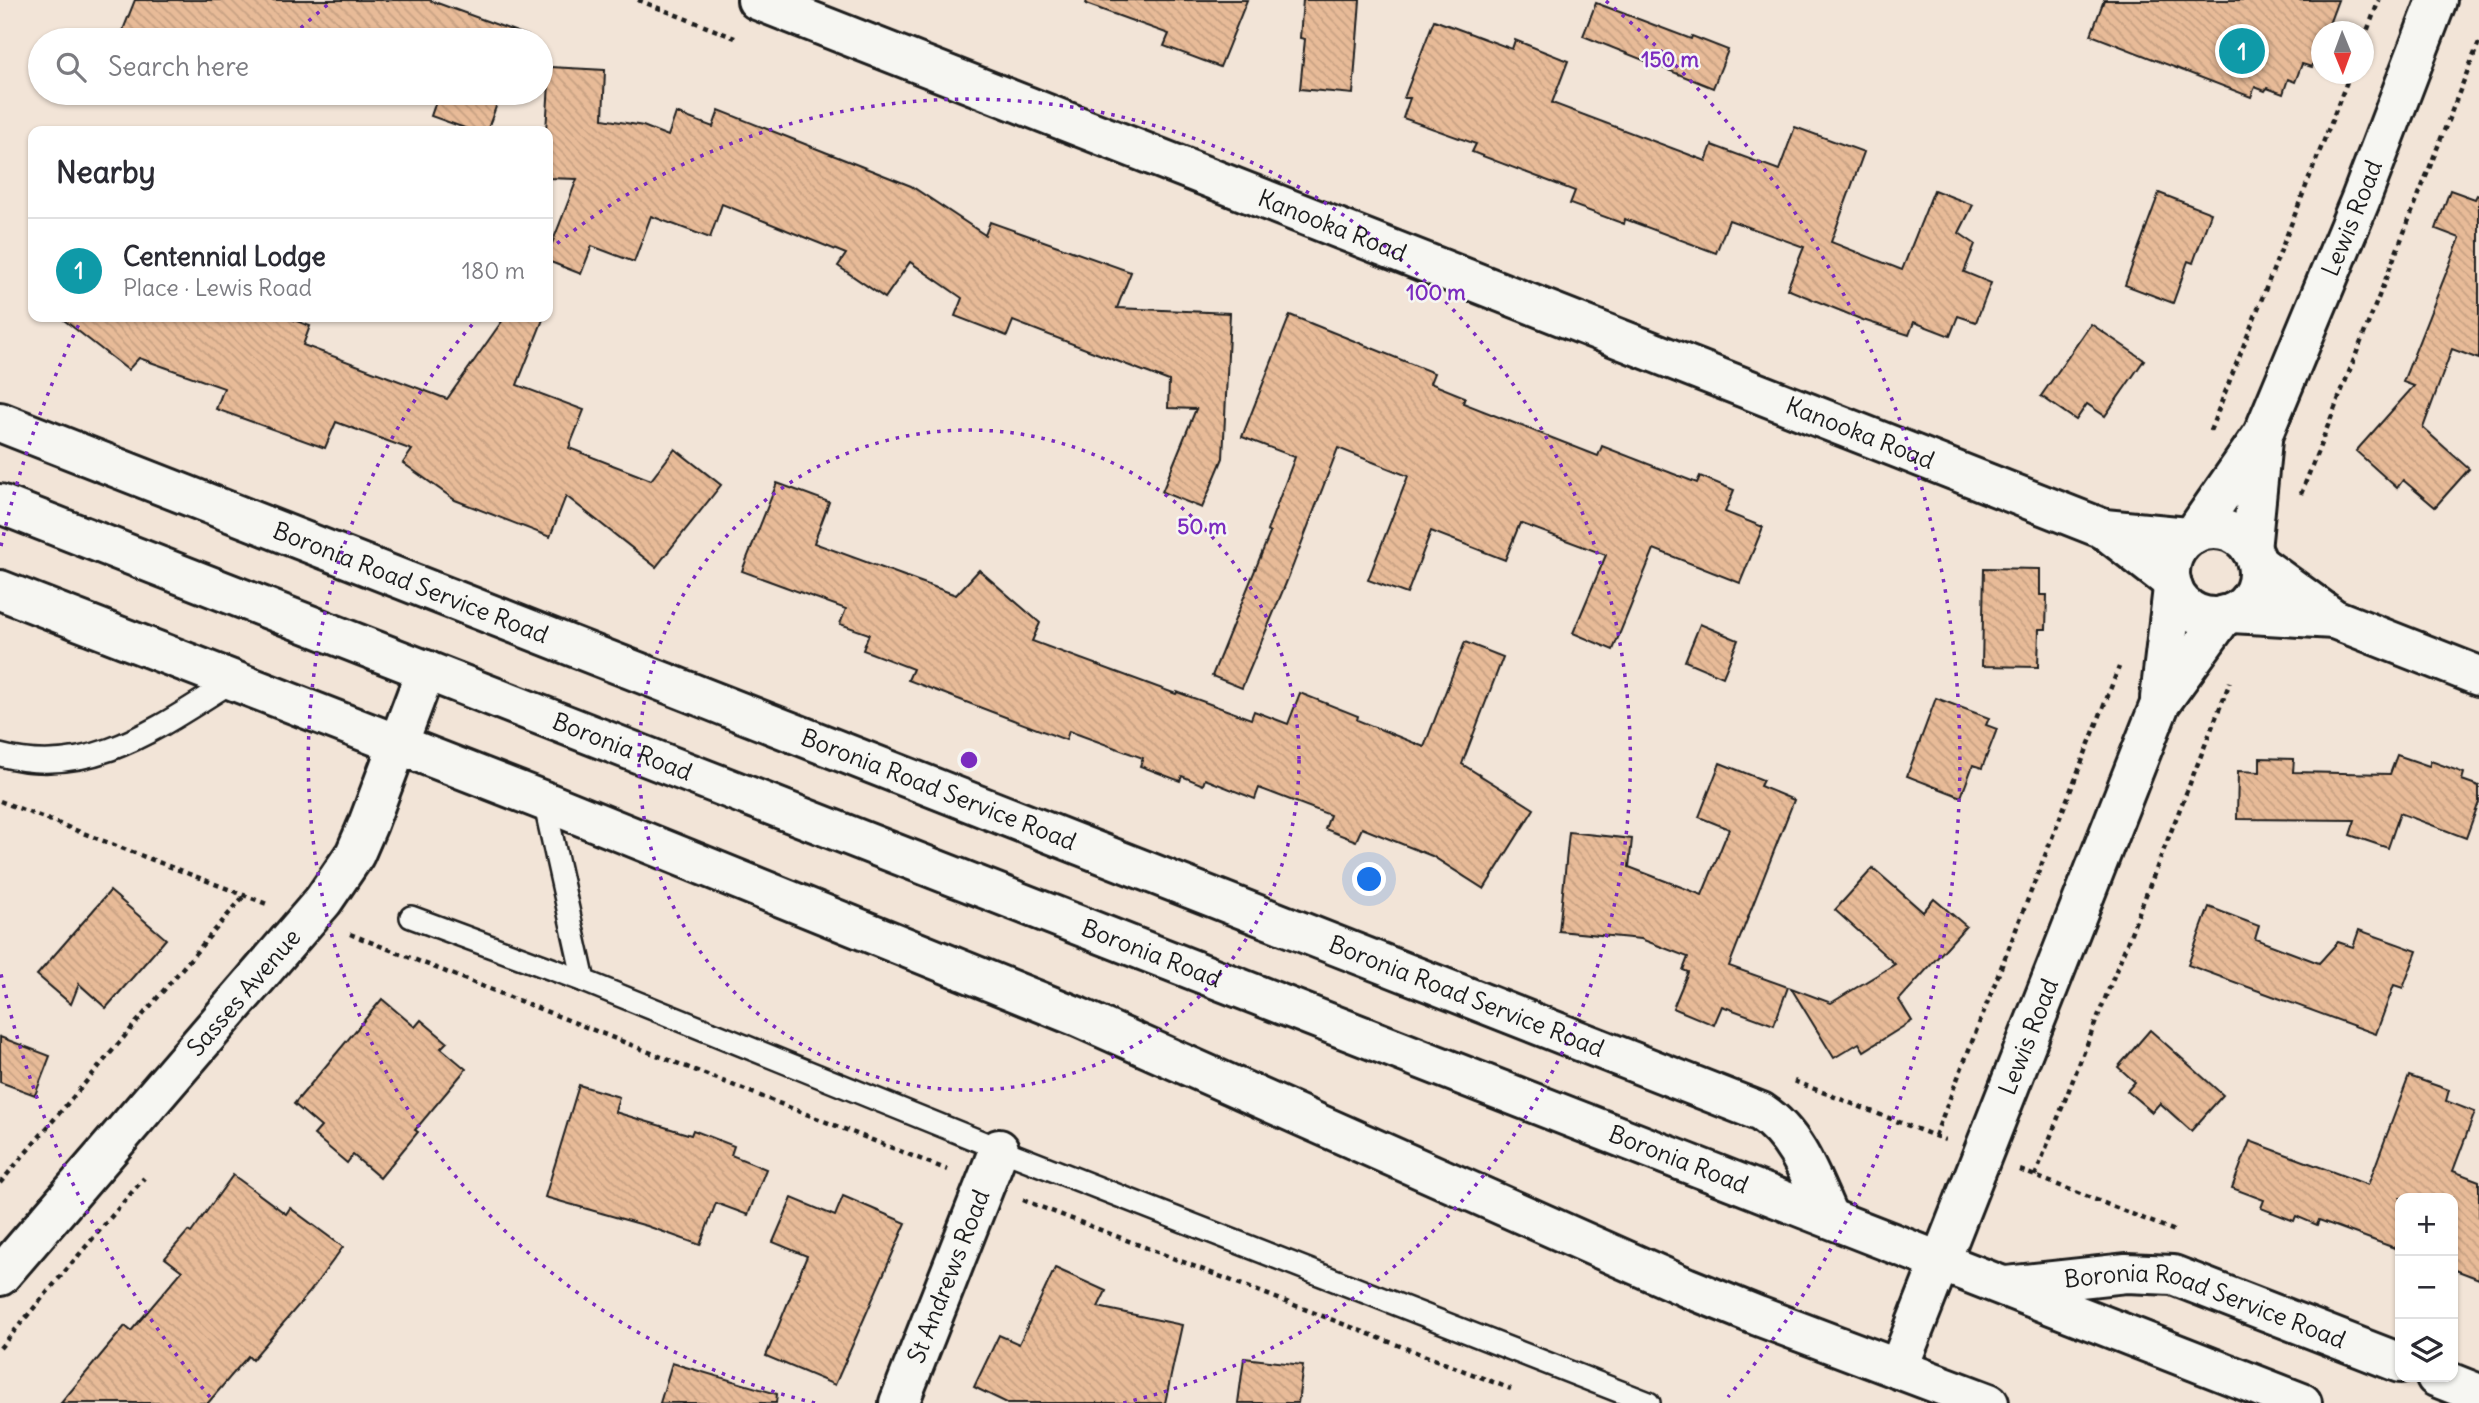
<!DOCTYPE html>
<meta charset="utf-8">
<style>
body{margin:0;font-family:Delius,sans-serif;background:#f7f7f7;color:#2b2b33}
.controls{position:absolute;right:21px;bottom:21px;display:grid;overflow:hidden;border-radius:14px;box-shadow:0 2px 5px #0004}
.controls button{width:63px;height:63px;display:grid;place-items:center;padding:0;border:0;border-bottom:2px solid #e1e1e2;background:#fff;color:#2b2b33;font:35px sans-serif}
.compass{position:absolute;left:2311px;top:21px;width:63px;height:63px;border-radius:50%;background:#fff;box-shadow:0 2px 5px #0004;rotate:179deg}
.you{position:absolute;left:1370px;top:880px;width:24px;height:24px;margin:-18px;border:5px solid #fff;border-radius:50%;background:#1a73e8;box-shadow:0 0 0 10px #1a73e833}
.badge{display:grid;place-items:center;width:46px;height:46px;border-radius:50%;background:#0f766e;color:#fff;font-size:23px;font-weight:700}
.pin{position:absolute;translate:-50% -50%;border:4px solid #fff;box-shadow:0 2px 7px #0006}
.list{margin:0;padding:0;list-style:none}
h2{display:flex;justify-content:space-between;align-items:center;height:91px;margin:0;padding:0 28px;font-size:30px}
h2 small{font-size:23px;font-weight:400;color:#7c7c81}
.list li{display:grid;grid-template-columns:46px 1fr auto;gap:21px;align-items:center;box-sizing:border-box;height:105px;padding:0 28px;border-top:2px solid #e1e1e2}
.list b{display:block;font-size:26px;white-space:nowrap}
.list p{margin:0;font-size:23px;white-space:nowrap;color:#7c7c81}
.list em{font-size:23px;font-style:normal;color:#7c7c81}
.icon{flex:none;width:38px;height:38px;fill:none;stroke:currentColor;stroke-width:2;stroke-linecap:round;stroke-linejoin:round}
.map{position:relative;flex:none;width:2479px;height:1403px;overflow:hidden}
.search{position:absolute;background:#fff;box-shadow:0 2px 5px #0004;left:28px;top:28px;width:525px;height:77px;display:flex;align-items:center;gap:18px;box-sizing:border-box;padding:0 24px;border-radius:38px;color:#7c7c81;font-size:26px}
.panel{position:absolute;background:#fff;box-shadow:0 2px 5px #0004;left:28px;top:126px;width:525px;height:196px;border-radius:14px}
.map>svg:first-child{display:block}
.building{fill:url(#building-back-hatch);stroke:#1c1c1c;stroke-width:2}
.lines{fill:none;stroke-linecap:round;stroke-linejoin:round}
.lane-casing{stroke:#1c1c1c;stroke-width:26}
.street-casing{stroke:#1c1c1c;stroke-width:44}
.secondary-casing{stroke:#1c1c1c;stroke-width:44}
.primary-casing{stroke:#1c1c1c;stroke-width:44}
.path{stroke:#1c1c1c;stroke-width:4.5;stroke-dasharray:5 5;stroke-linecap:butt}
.lane{stroke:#f6f6f2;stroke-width:21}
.street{stroke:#f6f6f2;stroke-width:38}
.secondary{stroke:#f6f6f2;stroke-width:38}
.primary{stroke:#f6f6f2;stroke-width:38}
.ring{fill:none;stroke:#7b2cbf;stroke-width:3.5;stroke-dasharray:3.5 7}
.labels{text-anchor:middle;stroke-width:5;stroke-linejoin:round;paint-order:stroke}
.street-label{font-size:24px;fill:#1c1c1c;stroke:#f6f6f2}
.centre{fill:#7b2cbf;stroke:#f6f6f2;stroke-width:3.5}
.ring-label{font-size:21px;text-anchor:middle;font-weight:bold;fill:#7b2cbf;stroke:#f6f6f2;stroke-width:5;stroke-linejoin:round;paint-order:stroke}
</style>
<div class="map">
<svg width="2479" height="1403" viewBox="0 0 2479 1403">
<defs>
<pattern id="building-back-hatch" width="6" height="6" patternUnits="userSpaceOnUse" patternTransform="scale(1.75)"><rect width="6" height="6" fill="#e8bb98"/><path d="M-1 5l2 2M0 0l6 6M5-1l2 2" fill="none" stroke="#c6a082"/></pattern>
</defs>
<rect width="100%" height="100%" fill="#f2e4d7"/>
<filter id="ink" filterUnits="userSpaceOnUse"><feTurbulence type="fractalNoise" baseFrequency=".0143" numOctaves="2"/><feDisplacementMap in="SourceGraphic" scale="14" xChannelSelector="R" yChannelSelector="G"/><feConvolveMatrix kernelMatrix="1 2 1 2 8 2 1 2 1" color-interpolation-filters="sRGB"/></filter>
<g filter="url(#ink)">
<g class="building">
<path d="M 135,0 L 429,0 L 528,36 L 527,40 L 151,40 L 123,30 Z"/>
<path d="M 1087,0 L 1247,0 L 1220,67 L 1164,46 L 1169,34 L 1086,4 Z"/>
<path d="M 1303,0 L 1360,0 L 1353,94 L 1300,89 L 1305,39 L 1300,38 Z"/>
<path d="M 2104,0 L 2338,0 L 2326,32 L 2321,32 L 2321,43 L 2312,67 L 2302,64 L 2295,82 L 2288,79 L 2283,94 L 2267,88 L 2265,91 L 2255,87 L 2251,97 L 2091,35 Z"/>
<path d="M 1596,3 L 1691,39 L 1692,36 L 1728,50 L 1713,88 L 1583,36 Z"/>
<path d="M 1434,20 L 1512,49 L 1515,40 L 1568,61 L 1552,103 L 1706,161 L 1712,145 L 1779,170 L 1795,127 L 1864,152 L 1831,242 L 1902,270 L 1934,190 L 1973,205 L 1959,233 L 1975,244 L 1964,272 L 1991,283 L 1976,322 L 1958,316 L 1950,336 L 1914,322 L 1909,335 L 1863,320 L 1787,289 L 1804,247 L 1729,220 L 1716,253 L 1625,219 L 1624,224 L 1570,204 L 1575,191 L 1472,152 L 1476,144 L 1403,118 L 1410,98 L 1404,98 Z"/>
<path d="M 550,67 L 605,70 L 603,119 L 643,126 L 668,136 L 676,113 L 713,127 L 719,110 L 911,186 L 985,235 L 990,222 L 1131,272 L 1117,308 L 1230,313 L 1223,458 L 1202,508 L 1162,492 L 1196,409 L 1168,408 L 1169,381 L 1013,321 L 1007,336 L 955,316 L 962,298 L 910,262 L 885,298 L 838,266 L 846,254 L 722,204 L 710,238 L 651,216 L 634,262 L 592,246 L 581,274 L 548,261 L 548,254 L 577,179 L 548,178 L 546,131 Z"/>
<path d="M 439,93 L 501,93 L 487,131 L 473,131 L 431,116 Z"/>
<path d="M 2450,190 L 2475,199 L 2477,195 L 2479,196 L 2479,359 L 2452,349 L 2423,428 L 2469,469 L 2435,507 L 2403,480 L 2397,488 L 2356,451 L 2414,386 L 2403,382 L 2460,238 L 2436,229 Z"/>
<path d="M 2159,193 L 2211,213 L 2193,263 L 2188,261 L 2173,303 L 2125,285 Z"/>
<path d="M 1290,315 L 1434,373 L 1430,383 L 1465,397 L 1463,403 L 1598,456 L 1602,446 L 1697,483 L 1700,476 L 1734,490 L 1725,512 L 1763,527 L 1740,583 L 1654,549 L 1613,650 L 1573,633 L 1606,555 L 1520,523 L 1505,560 L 1431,531 L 1407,594 L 1368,580 L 1408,476 L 1338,448 L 1289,576 L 1242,688 L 1212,676 L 1270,533 L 1267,531 L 1295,457 L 1242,437 Z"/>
<path d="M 60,317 L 286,317 L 310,326 L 303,345 L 447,399 L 505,317 L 544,317 L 517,385 L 584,410 L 569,448 L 651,480 L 675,449 L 721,485 L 656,567 L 566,496 L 550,537 L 455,500 L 403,463 L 412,450 L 336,422 L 325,448 L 216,409 L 224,388 L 139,358 L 128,370 Z"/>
<path d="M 2091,324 L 2144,360 L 2105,416 L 2087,404 L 2076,420 L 2041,396 Z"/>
<path d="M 777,483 L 829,502 L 814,543 L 956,595 L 979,570 L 1040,623 L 1032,641 L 1176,694 L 1177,692 L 1251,719 L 1254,711 L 1288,724 L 1300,693 L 1358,716 L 1357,720 L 1424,747 L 1465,642 L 1503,657 L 1462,764 L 1534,809 L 1484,889 L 1432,856 L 1362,828 L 1356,841 L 1325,829 L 1330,815 L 1259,788 L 1255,799 L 1205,779 L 1203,785 L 1182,776 L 1180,781 L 1140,766 L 1143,758 L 1069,731 L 1066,740 L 908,680 L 913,669 L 863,650 L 869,634 L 840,624 L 846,609 L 742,571 Z"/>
<path d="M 1984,568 L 2040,569 L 2040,595 L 2047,595 L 2046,629 L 2039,629 L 2038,667 L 1982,666 Z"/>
<path d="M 1700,624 L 1738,640 L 1723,677 L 1685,661 Z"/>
<path d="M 1936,698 L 1989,718 L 1986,725 L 1997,729 L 1982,768 L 1973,765 L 1961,797 L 1907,776 Z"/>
<path d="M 2397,755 L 2429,766 L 2431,761 L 2464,773 L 2462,780 L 2479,786 L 2479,802 L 2466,838 L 2400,813 L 2388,848 L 2350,835 L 2355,820 L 2237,819 L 2238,771 L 2260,772 L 2260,758 L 2294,759 L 2293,772 L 2390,774 Z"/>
<path d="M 1720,763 L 1763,780 L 1760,786 L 1794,800 L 1729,966 L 1788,987 L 1774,1025 L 1722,1006 L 1714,1025 L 1673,1008 L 1688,972 L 1683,970 L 1688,957 L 1641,939 L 1559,931 L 1569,832 L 1632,839 L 1629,867 L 1702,895 L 1729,829 L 1699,817 Z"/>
<path d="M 1873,868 L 1923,912 L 1934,899 L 1966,926 L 1899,1000 L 1912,1021 L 1864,1051 L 1859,1043 L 1834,1058 L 1791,988 L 1831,1003 L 1895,964 L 1835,910 Z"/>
<path d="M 110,891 L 166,939 L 106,1008 L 79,984 L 71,1004 L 37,975 Z"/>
<path d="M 2209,907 L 2259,926 L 2255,939 L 2319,963 L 2338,942 L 2353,947 L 2359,930 L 2417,951 L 2403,988 L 2394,985 L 2376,1034 L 2188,965 Z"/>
<path d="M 382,999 L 415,1027 L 421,1020 L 447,1042 L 441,1048 L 466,1069 L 415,1130 L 418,1132 L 380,1178 L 353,1155 L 347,1163 L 314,1135 L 321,1127 L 294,1104 Z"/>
<path d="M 2150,1030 L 2223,1095 L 2191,1131 L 2160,1103 L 2152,1112 L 2127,1091 L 2135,1082 L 2118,1067 Z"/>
<path d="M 0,1037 L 50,1056 L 35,1095 L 0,1082 Z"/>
<path d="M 2409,1076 L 2449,1090 L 2446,1101 L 2475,1112 L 2453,1171 L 2479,1181 L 2479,1279 L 2453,1269 L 2453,1198 L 2400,1198 L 2400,1250 L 2319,1220 L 2317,1225 L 2296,1216 L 2294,1221 L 2261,1208 L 2264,1200 L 2232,1188 L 2250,1141 L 2368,1185 Z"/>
<path d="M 579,1085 L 619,1097 L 615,1112 L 691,1135 L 693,1130 L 734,1146 L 731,1155 L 766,1169 L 748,1215 L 716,1203 L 700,1245 L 647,1226 L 545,1197 Z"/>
<path d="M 233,1175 L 286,1214 L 290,1208 L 343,1247 L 309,1293 L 252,1360 L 248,1356 L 208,1403 L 61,1403 L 125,1326 L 131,1331 L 182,1271 L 165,1258 L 188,1231 L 191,1233 Z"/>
<path d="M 843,1196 L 906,1223 L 835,1385 L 766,1356 L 807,1256 L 773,1242 L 792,1198 L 835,1216 Z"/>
<path d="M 1055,1268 L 1106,1291 L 1098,1307 L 1182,1325 L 1165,1403 L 1007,1403 L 974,1387 L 999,1335 L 1019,1344 Z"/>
<path d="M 1244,1358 L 1303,1365 L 1298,1403 L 1238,1403 Z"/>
<path d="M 672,1363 L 777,1394 L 776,1403 L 660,1403 Z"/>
</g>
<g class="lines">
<g class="lane-casing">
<g id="lane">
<path d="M 0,755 C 91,780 160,726 233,681"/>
<path d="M 544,801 L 584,981 L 999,1149 L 1649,1403"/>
<path d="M 411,917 L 584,981"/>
</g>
</g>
<g class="street-casing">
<g id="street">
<path id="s1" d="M 757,0 L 2104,529 L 2171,581"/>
<path id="s2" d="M 0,422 L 1761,1112 C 1797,1136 1811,1178 1828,1216"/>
<path d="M 2104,529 L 2188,537"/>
<path d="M 2257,563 L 2334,619 L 2479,676"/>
<path d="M 2232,613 L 2334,619"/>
<path id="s3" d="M 0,1276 L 323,901 L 355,854 L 368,824 L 426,670"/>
<path id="s4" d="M 2006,1286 L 2126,1273 L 2173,1275 L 2400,1363"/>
<path d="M 2436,1377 L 2479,1394"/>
<path id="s5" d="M 899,1403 L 999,1149"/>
</g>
</g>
<g class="secondary-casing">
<g id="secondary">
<circle cx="2214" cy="573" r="44"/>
<path id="s6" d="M 2194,534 L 2263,434 L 2360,201 L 2437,0"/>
<path d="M 2251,550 L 2262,440"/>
<path d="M 2160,698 L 2173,588"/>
<path id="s7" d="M 1898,1369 L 2160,704 L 2224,615"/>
</g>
</g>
<g class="primary-casing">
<g id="primary">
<path id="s8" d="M 0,504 L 2302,1403"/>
<path d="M 0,590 L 544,801 L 1078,1017 L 1686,1287 L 1758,1316 L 1989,1403"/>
</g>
</g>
<g class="path">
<path d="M 638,0 L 735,38"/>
<path d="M 2364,39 L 2379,0"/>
<path d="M 2210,431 L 2350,74"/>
<path d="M 2301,494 L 2479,42"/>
<path d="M 0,801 L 267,904"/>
<path d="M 350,934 L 948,1170"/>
<path d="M 1794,1081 L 1945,1140"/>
<path d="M 1935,1136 L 2119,667"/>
<path d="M 2020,1170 L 2175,1231"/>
<path d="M 2035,1176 L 2230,682"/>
<path d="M 0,1183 L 243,897"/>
<path d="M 1023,1200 L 1511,1389"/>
<path d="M 0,1348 L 144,1178"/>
</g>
<use href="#lane" class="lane"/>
<use href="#street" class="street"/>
<use href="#secondary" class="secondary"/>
<use href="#primary" class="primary"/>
</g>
</g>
<g class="ring">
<circle cx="969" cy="760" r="330"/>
<path d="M815 1403A661 661 0 0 1 478 318M549 250A661 661 0 1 1 1123 1403"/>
<path d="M210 1397A991 991 0 0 1 1 974M1 546A991 991 0 0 1 82 318M293 35A991 991 0 0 1 332 1M1606 1A991 991 0 0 1 1728 1397"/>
</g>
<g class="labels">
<g class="street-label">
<text dy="8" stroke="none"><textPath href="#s6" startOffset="355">Lewis Road</textPath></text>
<text dy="8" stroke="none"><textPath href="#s1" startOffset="618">Kanooka Road</textPath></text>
<text dy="8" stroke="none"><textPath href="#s1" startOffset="1185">Kanooka Road</textPath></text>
<text dy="8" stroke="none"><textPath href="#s2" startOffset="441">Boronia Road Service Road</textPath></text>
<text dy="8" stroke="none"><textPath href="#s8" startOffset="668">Boronia Road</textPath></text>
<text dy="8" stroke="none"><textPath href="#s2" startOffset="1008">Boronia Road Service Road</textPath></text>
<text dy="8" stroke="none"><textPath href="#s8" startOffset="1236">Boronia Road</textPath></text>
<text dy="8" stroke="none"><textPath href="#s3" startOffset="374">Sasses Avenue</textPath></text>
<text dy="8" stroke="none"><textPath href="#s2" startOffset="1575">Boronia Road Service Road</textPath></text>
<text dy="8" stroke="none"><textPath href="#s7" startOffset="357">Lewis Road</textPath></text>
<text dy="8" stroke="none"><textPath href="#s8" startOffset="1802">Boronia Road</textPath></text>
<text dy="8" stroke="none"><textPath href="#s5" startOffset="136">St Andrews Road</textPath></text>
<text dy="8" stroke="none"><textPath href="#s4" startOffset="205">Boronia Road Service Road</textPath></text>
</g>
</g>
<circle cx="969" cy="760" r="10" class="centre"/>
<g class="ring-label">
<text x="1670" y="67">150 m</text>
<text x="1436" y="300">100 m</text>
<text x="1202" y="534">50 m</text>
</g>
</svg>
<div class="controls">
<button>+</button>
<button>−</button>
<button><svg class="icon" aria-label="layers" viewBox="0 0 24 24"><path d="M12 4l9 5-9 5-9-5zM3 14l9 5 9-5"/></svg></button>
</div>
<svg class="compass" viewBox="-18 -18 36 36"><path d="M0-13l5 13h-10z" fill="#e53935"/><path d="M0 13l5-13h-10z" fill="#7c7c81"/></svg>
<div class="you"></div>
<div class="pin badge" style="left:2242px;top:51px;background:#0f9aa8">1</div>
<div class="search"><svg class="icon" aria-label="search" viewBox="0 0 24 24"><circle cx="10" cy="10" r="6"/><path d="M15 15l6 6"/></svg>Search here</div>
<section class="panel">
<h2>Nearby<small></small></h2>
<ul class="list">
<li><span class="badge" style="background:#0f9aa8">1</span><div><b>Centennial Lodge</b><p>Place · Lewis Road</p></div><em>180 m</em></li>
</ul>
</section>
</div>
